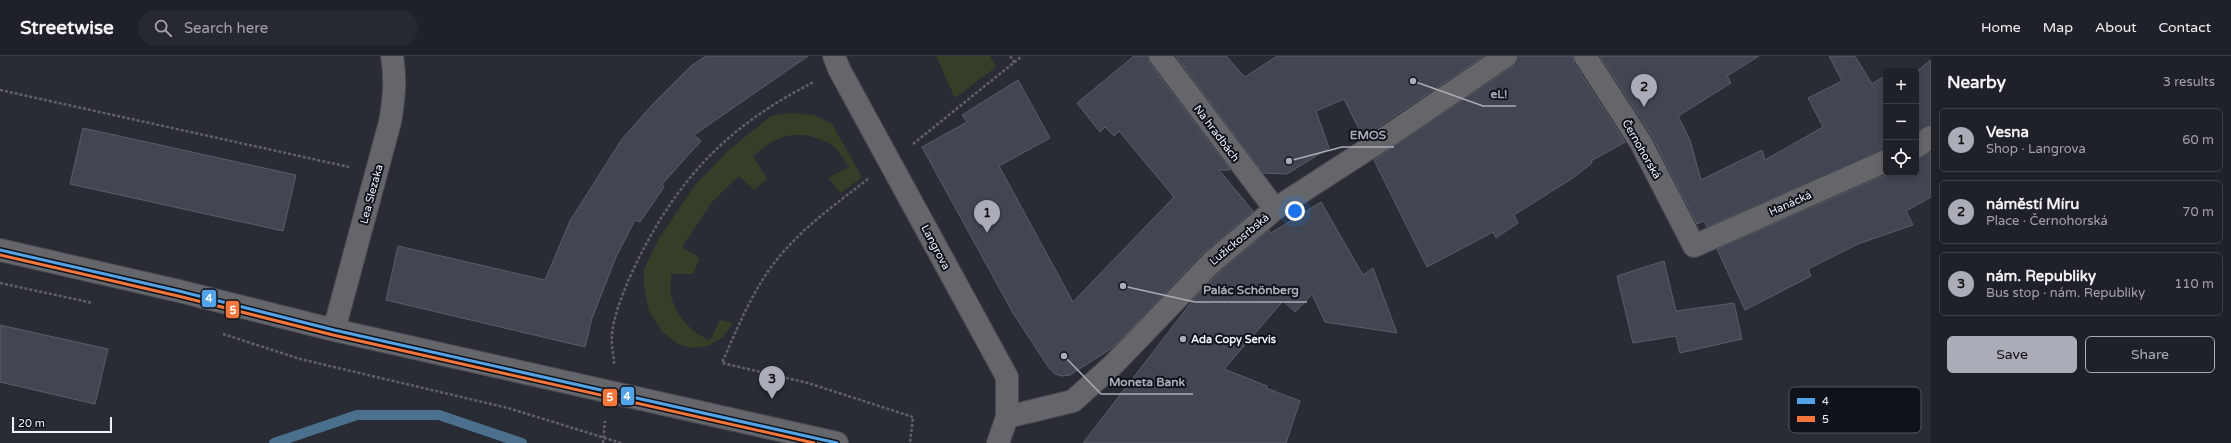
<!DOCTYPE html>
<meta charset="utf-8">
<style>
body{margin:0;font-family:"Varela Round",sans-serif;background:#272930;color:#f1f3f6}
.controls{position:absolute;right:12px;top:12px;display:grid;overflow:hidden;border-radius:6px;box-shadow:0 2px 6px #0003}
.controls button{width:36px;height:36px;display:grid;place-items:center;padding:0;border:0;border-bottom:1px solid #3c3e45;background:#1f2128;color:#f1f3f6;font:20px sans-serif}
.scale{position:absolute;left:12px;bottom:10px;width:100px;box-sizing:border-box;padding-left:4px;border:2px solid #eff3fd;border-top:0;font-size:11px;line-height:14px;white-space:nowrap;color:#eff3fd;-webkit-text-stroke:3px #0f121a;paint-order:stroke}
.you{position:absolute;left:1295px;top:155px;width:14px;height:14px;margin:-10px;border:3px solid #fff;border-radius:50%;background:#1a73e8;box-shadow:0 0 0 6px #1a73e833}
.badge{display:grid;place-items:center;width:26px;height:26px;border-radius:50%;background:#aaadb7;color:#111;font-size:13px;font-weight:700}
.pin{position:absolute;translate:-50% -33px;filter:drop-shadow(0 1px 2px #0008)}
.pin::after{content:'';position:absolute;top:21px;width:14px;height:12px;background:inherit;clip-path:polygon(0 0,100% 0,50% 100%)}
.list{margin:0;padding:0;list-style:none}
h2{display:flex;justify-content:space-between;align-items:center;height:52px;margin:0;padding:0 16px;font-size:17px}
h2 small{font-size:13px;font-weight:400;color:#a1a3a8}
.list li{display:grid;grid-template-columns:26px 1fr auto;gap:12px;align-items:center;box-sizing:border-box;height:64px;margin:0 8px 8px;padding:0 8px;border:1px solid #3c3e45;border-radius:6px}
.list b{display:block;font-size:15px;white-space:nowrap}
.list p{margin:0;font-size:13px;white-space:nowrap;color:#a1a3a8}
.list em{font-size:13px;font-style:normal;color:#a1a3a8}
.actions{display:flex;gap:8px;padding:12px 16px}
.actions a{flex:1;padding:9px 0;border:1px solid #aaadb7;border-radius:6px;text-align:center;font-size:14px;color:#aaadb7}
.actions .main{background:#aaadb7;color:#111}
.icon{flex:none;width:22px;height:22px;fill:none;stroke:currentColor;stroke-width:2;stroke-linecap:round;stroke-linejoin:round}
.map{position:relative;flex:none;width:1931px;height:387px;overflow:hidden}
header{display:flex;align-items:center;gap:24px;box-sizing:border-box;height:56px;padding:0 20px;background:#1f2128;border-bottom:1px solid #3c3e45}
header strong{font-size:19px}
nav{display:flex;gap:22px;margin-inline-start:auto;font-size:14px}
.search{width:280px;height:36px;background:#272930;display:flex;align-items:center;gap:10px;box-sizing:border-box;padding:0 14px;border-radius:22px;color:#a1a3a8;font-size:15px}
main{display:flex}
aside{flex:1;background:#1f2128}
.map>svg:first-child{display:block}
.green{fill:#373e27}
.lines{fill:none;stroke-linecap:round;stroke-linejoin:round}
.stream{stroke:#4a708d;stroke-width:10}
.building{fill:#424652;stroke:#5b5e66}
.minor-casing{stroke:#464950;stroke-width:24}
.path{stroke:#606267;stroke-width:2.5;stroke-dasharray:3 2;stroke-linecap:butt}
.minor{stroke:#65666a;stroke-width:22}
.bus-1-casing{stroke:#0f121a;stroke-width:6}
.bus-2-casing{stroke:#0f121a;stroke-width:6}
.bus-1{stroke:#53a3e8;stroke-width:3}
.bus-2{stroke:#f5763a;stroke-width:3}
.poi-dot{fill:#aaadb7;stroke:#0f121a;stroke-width:1.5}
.labels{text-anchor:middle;stroke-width:4;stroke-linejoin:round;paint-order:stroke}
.street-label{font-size:11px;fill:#eff3fd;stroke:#0f121a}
.poi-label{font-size:11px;font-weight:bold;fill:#eff3fd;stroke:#0f121a;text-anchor:start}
.key{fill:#0f121a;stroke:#52565e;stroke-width:1}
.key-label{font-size:11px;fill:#eff3fd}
.leader{fill:none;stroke:#aaadb7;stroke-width:1.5}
.callout-dot{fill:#aaadb7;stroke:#0f121a;stroke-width:1.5}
.callout-label{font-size:12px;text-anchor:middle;font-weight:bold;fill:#aaadb7;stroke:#0f121a;stroke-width:4;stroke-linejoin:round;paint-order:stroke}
.line-badge{stroke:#0f121a;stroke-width:1.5}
.badge-label{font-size:11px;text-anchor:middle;font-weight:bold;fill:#fff}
</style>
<header>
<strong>Streetwise</strong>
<div class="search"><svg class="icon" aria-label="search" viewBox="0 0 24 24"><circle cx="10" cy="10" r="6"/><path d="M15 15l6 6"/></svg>Search here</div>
<nav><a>Home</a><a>Map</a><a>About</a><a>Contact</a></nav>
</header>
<main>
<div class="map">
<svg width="1931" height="387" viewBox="0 0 1931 387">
<rect width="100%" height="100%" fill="#292c35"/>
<g class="green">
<path d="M 936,0 L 990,0 L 996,11 L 955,42 Z"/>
<path d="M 788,57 L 814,59 L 832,68 L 862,121 L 841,137 L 828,122 L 849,111 C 844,104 838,93 832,89 C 801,71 778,78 753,100 L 767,123 L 754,134 L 739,120 L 713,145 L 682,191 L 700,202 L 693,218 L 671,218 C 671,225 670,233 671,240 C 676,261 692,276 710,285 L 720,264 L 733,267 L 723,281 L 708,290 L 693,292 L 677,288 L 662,275 L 649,255 L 644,231 L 644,214 L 658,184 L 695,129 L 730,93 L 771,60 Z"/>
</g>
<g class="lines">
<path class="stream" d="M 274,387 L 357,359 L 439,359 L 522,387"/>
</g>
<g class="building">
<path d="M 706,0 L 808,0 L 694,79 L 701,85 L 662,128 L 664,131 L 640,166 L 635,164 L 616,201 L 592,262 L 585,291 L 386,244 L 398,190 L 545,224 L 570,165 L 622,83 L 652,49 L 691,10 Z"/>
<path d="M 1134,0 L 1148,0 L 1150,8 L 1230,114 L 1219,114 L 1253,155 L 1202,198 L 1112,292 L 1070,319 L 1062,320 L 1055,318 L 1049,312 L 1013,257 L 922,91 L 967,66 L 962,59 L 1018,24 L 1050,82 L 999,110 L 1073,246 L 1174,141 L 1119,75 L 1114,80 L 1105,71 L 1100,76 L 1077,47 Z"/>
<path d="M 1176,0 L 1226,0 L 1245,21 L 1277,0 L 1484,0 L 1363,81 L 1344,43 L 1316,55 L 1329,92 L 1287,118 L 1263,117 Z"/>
<path d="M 1518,0 L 1573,0 L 1574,7 L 1625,86 L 1591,105 L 1592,107 L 1573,122 L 1514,159 L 1518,167 L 1496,182 L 1493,176 L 1427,211 L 1374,104 L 1513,10 Z"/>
<path d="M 1600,0 L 1759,0 L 1727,20 L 1731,27 L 1678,60 L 1690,84 L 1701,124 L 1762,94 L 1765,104 L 1823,71 L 1808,42 L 1842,25 L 1829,0 L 1855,0 L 1872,28 L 1883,21 L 1886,25 L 1886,93 L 1707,171 L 1704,165 L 1697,168 L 1652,80 Z"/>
<path d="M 1931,4 L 1931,69 L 1916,76 L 1916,16 Z"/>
<path d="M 83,72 L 296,119 L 283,175 L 70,128 Z"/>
<path d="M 1931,96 L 1931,141 L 1906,155 L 1913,169 L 1858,188 L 1808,213 L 1811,220 L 1745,254 L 1717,193 L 1890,117 L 1916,117 L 1916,103 Z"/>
<path d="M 1321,146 L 1363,219 L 1373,212 L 1397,277 L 1325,266 L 1312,238 L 1295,256 L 1283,245 L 1224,313 L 1267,330 L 1266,332 L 1300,345 L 1286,387 L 1083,387 L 1197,239 L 1220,216 L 1269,174 L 1271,177 Z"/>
<path d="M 1664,205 L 1676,255 L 1734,247 L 1742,283 L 1680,297 L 1676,280 L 1633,287 L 1617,220 Z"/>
<path d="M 0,269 L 108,293 L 95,348 L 0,326 Z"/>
</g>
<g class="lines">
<g class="minor-casing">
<g id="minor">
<path d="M 834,0 L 839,13 L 1007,321 L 1007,361 L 998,387"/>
<path d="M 1160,0 L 1275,153"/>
<path d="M 1585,0 L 1641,87 L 1694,190 L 1886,105"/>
<path d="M 1916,91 L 1931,81"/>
<path d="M 0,194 L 179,235 L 334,274 L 837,387"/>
<path d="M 334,274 L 390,66 C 394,43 396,23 392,0"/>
<path d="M 1007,361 L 1073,345 L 1112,310 L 1211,207 L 1275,153 L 1391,78 L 1506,0"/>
</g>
</g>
<g class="path">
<path d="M 1010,0 L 1015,7"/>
<path d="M 0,34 L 349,111"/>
<path d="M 913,88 L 1022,0"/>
<path d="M 868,123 C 832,151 795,177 769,214 C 749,243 736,275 722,307 L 808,327 L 913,361 L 910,387"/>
<path d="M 0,227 L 93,247"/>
<path d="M 223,278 L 300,303 L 508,352 L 621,387"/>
<path d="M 614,308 C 614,299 611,290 612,281 C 612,262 626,229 634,212 C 676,124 727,70 814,26"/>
<path d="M 603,387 L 605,365"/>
</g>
<use href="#minor" class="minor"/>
<g class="bus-1-casing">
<path id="bus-1" d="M 0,194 L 179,235 L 334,274 L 837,387"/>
</g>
<g class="bus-2-casing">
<path id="bus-2" d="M 0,199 L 178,240 L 333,279 L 814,387"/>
</g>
<use href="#bus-1" class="bus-1"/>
<use href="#bus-2" class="bus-2"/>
</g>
<circle class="poi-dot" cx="1183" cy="283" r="4"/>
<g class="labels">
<g class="street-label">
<text transform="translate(1217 77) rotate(53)" y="4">Na hradbách</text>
<text transform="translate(1642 93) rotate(60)" y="4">Černohorská</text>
<text transform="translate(371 138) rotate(-75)" y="4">Lea Slezaka</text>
<text transform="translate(1790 147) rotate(-24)" y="4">Hanácká</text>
<text transform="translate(1239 183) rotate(-40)" y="4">Lužickosrbská</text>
<text transform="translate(936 191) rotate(62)" y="4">Langrova</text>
</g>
<g class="poi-label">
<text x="1191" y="287">Ada Copy Servis</text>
</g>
</g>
<rect x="1789" y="331" width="132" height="46" rx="6" class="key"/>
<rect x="1797" y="342" width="18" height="6" fill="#53a3e8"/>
<rect x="1797" y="360" width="18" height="6" fill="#f5763a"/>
<g class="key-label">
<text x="1822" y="349">4</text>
<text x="1822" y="367">5</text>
</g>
<path class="leader" d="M1413 25L1483 50H1516M1289 105L1342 91H1394M1123 230L1195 246H1307M1064 300L1101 338H1193"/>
<g class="callout-dot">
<circle cx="1413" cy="25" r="4"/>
<circle cx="1289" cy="105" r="4"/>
<circle cx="1123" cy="230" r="4"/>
<circle cx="1064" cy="300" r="4"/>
</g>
<g class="callout-label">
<text x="1499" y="42">eL!</text>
<text x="1368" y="83">EMOS</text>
<text x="1251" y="238">Palác Schönberg</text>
<text x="1147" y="330">Moneta Bank</text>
</g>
<g class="line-badge">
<rect x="201" y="233" width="16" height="19" rx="4" fill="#53a3e8"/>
<rect x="225" y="244" width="15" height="19" rx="4" fill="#f5763a"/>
<rect x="620" y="330" width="15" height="20" rx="4" fill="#53a3e8"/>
<rect x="602" y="332" width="16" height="19" rx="4" fill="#f5763a"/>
</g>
<g class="badge-label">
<text x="209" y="246">4</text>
<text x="233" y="258">5</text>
<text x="627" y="344">4</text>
<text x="610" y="345">5</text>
</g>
</svg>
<div class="controls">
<button>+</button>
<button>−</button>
<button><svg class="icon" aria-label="locate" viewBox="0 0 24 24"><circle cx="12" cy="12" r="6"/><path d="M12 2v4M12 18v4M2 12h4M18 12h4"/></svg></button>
</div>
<div class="scale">20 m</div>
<div class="you"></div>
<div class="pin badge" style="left:987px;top:177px">1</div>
<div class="pin badge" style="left:1644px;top:51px">2</div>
<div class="pin badge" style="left:772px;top:343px">3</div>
</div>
<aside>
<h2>Nearby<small>3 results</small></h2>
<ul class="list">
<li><span class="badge">1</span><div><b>Vesna</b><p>Shop · Langrova</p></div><em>60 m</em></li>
<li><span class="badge">2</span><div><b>náměstí Míru</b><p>Place · Černohorská</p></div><em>70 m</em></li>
<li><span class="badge">3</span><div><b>nám. Republiky</b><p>Bus stop · nám. Republiky</p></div><em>110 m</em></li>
</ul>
<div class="actions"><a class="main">Save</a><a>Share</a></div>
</aside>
</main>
